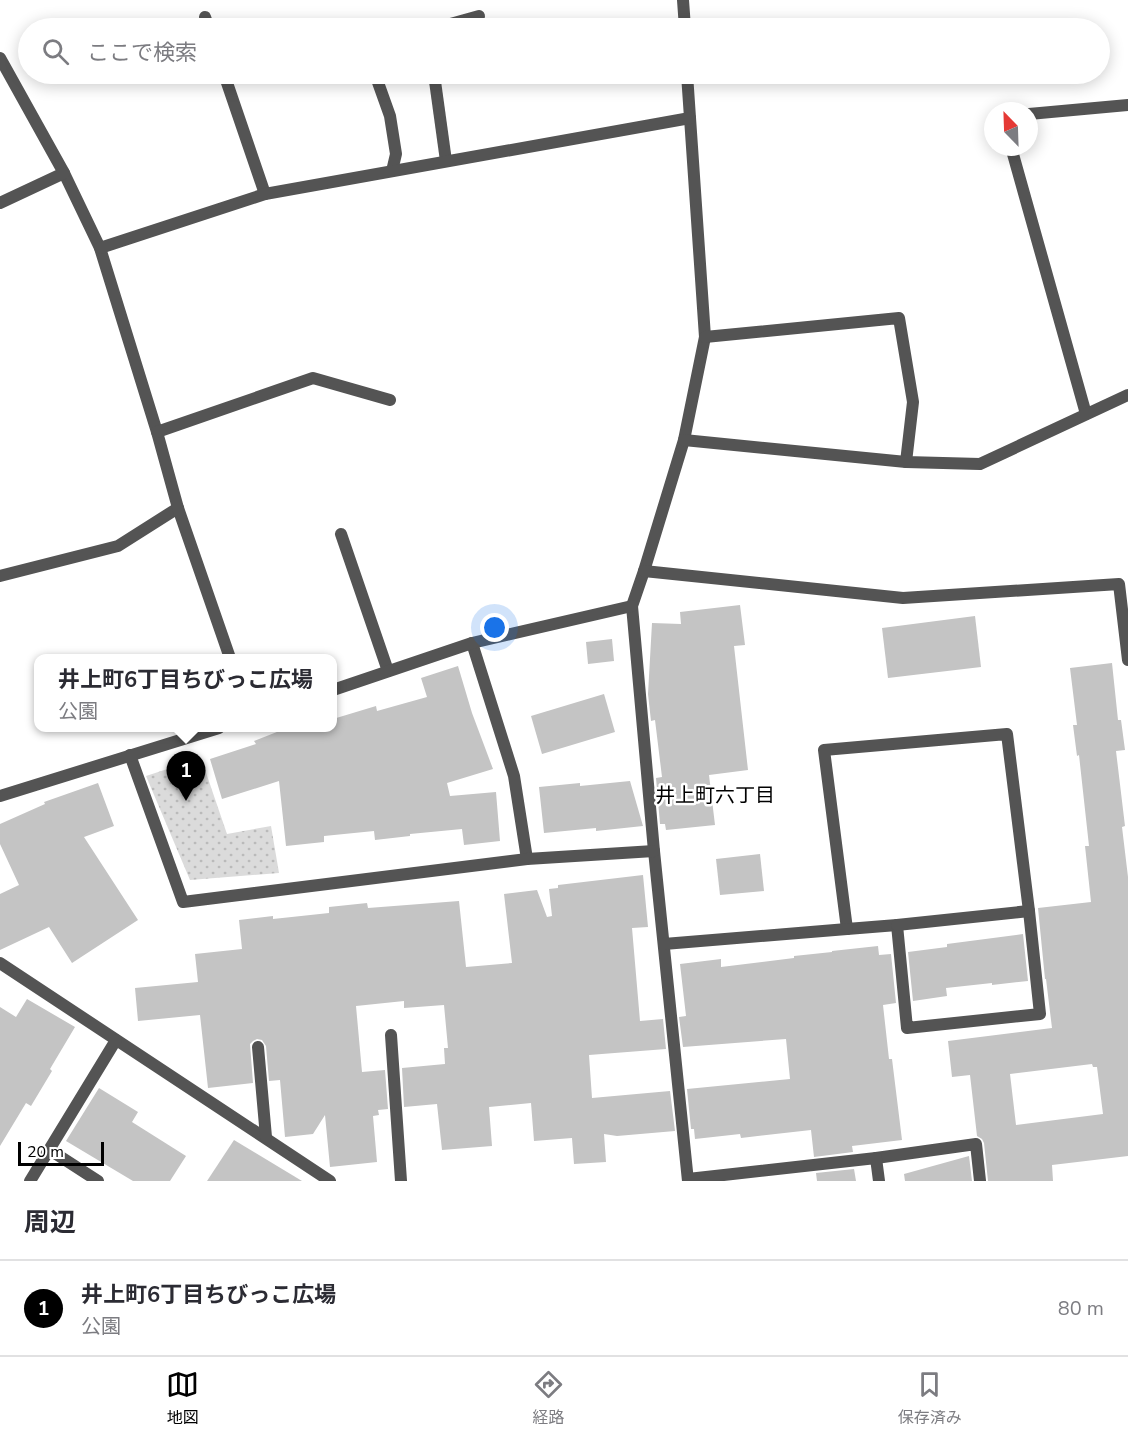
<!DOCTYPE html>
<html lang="ja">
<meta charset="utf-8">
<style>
body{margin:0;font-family:"Nunito Sans","Noto Sans JP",sans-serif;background:#f2f2f3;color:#2b2b33}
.compass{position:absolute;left:984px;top:102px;width:54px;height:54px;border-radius:50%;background:#fff;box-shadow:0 3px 15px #0003;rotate:337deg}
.scale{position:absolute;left:18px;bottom:15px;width:86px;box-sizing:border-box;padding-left:6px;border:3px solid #000;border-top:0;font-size:16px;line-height:21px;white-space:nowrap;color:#000;-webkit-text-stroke:4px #fff;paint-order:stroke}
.you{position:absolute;left:495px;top:628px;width:21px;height:21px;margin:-15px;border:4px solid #fff;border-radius:50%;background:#1a73e8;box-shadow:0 0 0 9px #1a73e833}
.badge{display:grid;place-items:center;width:39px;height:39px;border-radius:50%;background:#000;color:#fff;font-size:20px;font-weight:700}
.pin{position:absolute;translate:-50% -50px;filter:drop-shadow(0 2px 3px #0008)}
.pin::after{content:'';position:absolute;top:32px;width:21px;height:18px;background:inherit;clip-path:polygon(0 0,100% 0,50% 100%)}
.popup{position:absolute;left:34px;top:654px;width:303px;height:78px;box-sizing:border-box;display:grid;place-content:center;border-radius:12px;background:#fff;filter:drop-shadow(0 2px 4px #0005);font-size:20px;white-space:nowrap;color:#7c7c81}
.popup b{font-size:22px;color:#2b2b33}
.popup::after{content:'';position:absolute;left:50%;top:100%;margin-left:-12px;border:12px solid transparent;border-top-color:#fff}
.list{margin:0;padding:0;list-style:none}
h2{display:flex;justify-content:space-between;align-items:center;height:78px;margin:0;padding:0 24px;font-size:26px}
h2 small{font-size:20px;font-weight:400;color:#7c7c81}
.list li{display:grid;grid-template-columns:39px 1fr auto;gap:18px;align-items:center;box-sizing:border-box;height:96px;padding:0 24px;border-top:2px solid #e1e1e2}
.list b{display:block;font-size:22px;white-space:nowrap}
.list p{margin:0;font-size:20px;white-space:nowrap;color:#7c7c81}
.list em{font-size:20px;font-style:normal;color:#7c7c81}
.icon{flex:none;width:33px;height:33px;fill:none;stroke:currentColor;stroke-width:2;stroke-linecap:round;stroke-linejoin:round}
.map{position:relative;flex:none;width:1128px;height:1181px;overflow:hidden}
.search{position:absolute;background:#fff;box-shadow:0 3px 15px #0003;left:18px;right:18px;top:18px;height:66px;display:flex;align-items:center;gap:15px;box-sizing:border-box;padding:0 21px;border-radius:33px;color:#7c7c81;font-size:22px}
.sheet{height:174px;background:#fff}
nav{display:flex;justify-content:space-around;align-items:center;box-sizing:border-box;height:84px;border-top:2px solid #e1e1e2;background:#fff;font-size:16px;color:#7c7c81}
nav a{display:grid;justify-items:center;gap:3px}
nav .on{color:#000}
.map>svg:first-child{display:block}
.grass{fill:url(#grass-dots)}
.building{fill:#c4c4c4;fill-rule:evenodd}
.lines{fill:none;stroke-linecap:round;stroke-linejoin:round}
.lane{stroke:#545454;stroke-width:12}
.street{stroke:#545454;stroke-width:12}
.labels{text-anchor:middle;stroke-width:5;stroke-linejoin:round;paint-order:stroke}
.neighbourhood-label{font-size:20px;fill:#000;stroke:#fff}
</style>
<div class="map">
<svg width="1128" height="1181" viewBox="0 0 1128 1181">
<defs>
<pattern id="grass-dots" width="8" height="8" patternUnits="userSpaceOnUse" patternTransform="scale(1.5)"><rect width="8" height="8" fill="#dbdbdb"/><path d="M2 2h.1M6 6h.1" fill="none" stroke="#bababa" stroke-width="1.8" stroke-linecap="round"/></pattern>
</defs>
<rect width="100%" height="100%" fill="#fff"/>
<path class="grass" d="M 201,758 L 227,834 L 271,826 L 279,873 L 190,880 L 146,776 Z"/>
<g class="building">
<path d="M 740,605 L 745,645 L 734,646 L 748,770 L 709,775 L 715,825 L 666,830 L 665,824 L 660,824 L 656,778 L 662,777 L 655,720 L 651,721 L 648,694 L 652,623 L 681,624 L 680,612 Z"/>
<path d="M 975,616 L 981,667 L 888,678 L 882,628 Z"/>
<path d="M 612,639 L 614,661 L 588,664 L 586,642 Z"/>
<path d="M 1112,663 L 1118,720 L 1121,720 L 1125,750 L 1116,751 L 1125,826 L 1122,827 L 1128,877 L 1128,1156 L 1052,1165 L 1053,1181 L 988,1181 L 984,1143 L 982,1139 L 977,1136 L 970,1075 L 952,1077 L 948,1041 L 1052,1028 L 1046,979 L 1045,979 L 1038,908 L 1091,902 L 1085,846 L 1089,846 L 1079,755 L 1077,756 L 1073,725 L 1077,725 L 1070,668 ZM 1092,1064 L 1093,1067 L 1097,1067 L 1103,1114 L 1016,1125 L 1010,1074 Z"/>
<path d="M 458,666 L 472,713 L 493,769 L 447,783 L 450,796 L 496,792 L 500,841 L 464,845 L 462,829 L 410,834 L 410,836 L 375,840 L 374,831 L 324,836 L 324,842 L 286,846 L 279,781 L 222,799 L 210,759 L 256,744 L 254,741 L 287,728 L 333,728 L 333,719 L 376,706 L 377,711 L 427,697 L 421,678 Z"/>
<path d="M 604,694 L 615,732 L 542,754 L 531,716 Z"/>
<path d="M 630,781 L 643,826 L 596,831 L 596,828 L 544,833 L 539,787 L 580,783 L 580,786 Z"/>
<path d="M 98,783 L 114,826 L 84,837 L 138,920 L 72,963 L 49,927 L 0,950 L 0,894 L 19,885 L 0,844 L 0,824 L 45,804 L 44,802 Z"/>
<path d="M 760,854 L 764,891 L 720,895 L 716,859 Z"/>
<path d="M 643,875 L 648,927 L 632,928 L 640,1021 L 663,1019 L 666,1049 L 589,1055 L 592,1098 L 670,1091 L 675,1131 L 617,1136 L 604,1134 L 606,1162 L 574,1164 L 572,1138 L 534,1141 L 531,1103 L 489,1107 L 492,1146 L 442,1150 L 437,1104 L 404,1107 L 402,1068 L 445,1064 L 444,1048 L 448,1048 L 444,1005 L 404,1008 L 404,1001 L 356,1006 L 362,1072 L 385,1070 L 388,1109 L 378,1110 L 379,1115 L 373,1116 L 377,1162 L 330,1167 L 325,1115 L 313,1134 L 285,1137 L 280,1080 L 269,1081 L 266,1046 L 262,1040 L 257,1039 L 253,1041 L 250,1044 L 253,1083 L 208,1088 L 200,1015 L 138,1021 L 135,988 L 198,982 L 195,954 L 242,949 L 239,920 L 273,916 L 273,919 L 329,913 L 329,907 L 367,903 L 368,908 L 459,901 L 466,967 L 512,963 L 504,894 L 537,890 L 547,917 L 552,916 L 549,889 L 558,888 L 558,885 Z"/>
<path d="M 1023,934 L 1028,981 L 992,985 L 992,983 L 946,988 L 947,996 L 913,1001 L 908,952 L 947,947 L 947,944 Z"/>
<path d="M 878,946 L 879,955 L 891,954 L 896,1003 L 883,1005 L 889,1059 L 892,1059 L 902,1140 L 852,1146 L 853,1152 L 814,1157 L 811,1130 L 741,1138 L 740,1134 L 695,1139 L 694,1129 L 691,1129 L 687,1089 L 790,1079 L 786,1039 L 683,1047 L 679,1017 L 686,1016 L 680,964 L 721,959 L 721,967 L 794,958 L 794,956 L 832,952 L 832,951 Z"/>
<path d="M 27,999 L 75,1027 L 50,1069 L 52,1071 L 31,1106 L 26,1103 L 0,1146 L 0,1007 L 16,1017 Z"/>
<path d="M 99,1088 L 138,1112 L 132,1122 L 186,1156 L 170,1181 L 133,1181 L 66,1141 Z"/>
<path d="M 234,1140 L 302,1181 L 207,1181 Z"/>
<path d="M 969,1156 L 972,1181 L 905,1181 L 904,1174 Z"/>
<path d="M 854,1169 L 856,1181 L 817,1181 L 816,1173 Z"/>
</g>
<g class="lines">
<g class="lane">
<path d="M 205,17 L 209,28"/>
<path d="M 436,28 L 479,16"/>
<path d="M 224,74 L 265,194"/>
<path d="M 375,74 L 390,116 L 396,154 L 392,171"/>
<path d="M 434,74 L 446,161"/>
<path d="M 0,576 L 118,546 L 178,508"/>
</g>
<g class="street">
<path d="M 683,0 L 685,28"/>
<path d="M 0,58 L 64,173 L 100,248 L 157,432 L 178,508 L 230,658"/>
<path d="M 687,74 L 705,337 L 684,440 L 644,571 L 632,606 L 654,851 L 688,1181"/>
<path d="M 1029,114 L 1128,105"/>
<path d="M 1011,147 L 1086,414"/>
<path d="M 0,203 L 64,173"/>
<path d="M 100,248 L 265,194 L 690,118"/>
<path d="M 705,337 L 899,318 L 913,402 L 906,462"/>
<path d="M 157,432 L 313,378 L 390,400"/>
<path d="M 684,440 L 906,462 L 980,464 L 1128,395"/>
<path d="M 341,534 L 388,671"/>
<path d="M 644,571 L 903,598 L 1119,584 L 1128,660"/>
<path d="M 472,643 L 514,776 L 527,859"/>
<path d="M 333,690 L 472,643 L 632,606"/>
<path d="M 1007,734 L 1029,911 L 1040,1014 L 907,1028 L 897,925 L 847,929 L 824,750 Z"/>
<path d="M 130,755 L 183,902 L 527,859 L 654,851"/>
<path d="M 0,796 L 219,728"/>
<path d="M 897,925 L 1029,911"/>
<path d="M 664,944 L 847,929"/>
<path d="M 0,963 L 330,1181"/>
<path d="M 391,1035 L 401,1181"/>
<path d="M 258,1047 L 266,1137"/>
<path d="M 50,1150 L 98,1181"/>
<path d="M 876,1158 L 976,1144 L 980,1181"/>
<path d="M 688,1179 L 876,1158 L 879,1181"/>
<path d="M 30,1181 L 116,1040"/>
</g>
</g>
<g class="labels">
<g class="neighbourhood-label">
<text x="715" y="802">井上町六丁目</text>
</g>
</g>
</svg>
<svg class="compass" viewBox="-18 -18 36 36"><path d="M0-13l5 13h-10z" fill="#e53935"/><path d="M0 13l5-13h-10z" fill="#7c7c81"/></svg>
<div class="scale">20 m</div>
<div class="you"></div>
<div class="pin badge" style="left:186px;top:801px">1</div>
<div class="popup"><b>井上町6丁目ちびっこ広場</b>公園</div>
<div class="search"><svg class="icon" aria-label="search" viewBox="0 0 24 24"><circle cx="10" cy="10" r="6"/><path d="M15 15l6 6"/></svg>ここで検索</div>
</div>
<section class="sheet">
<h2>周辺<small></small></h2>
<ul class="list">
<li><span class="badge">1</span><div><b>井上町6丁目ちびっこ広場</b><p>公園</p></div><em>80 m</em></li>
</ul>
</section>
<nav>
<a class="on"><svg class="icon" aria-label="map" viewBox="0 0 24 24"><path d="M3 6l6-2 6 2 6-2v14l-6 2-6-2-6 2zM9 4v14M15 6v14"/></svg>地図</a>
<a><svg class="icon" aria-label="directions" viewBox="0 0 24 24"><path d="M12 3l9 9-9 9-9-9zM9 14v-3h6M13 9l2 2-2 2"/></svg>経路</a>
<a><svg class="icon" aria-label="saved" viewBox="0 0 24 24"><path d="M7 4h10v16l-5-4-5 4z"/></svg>保存済み</a>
</nav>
